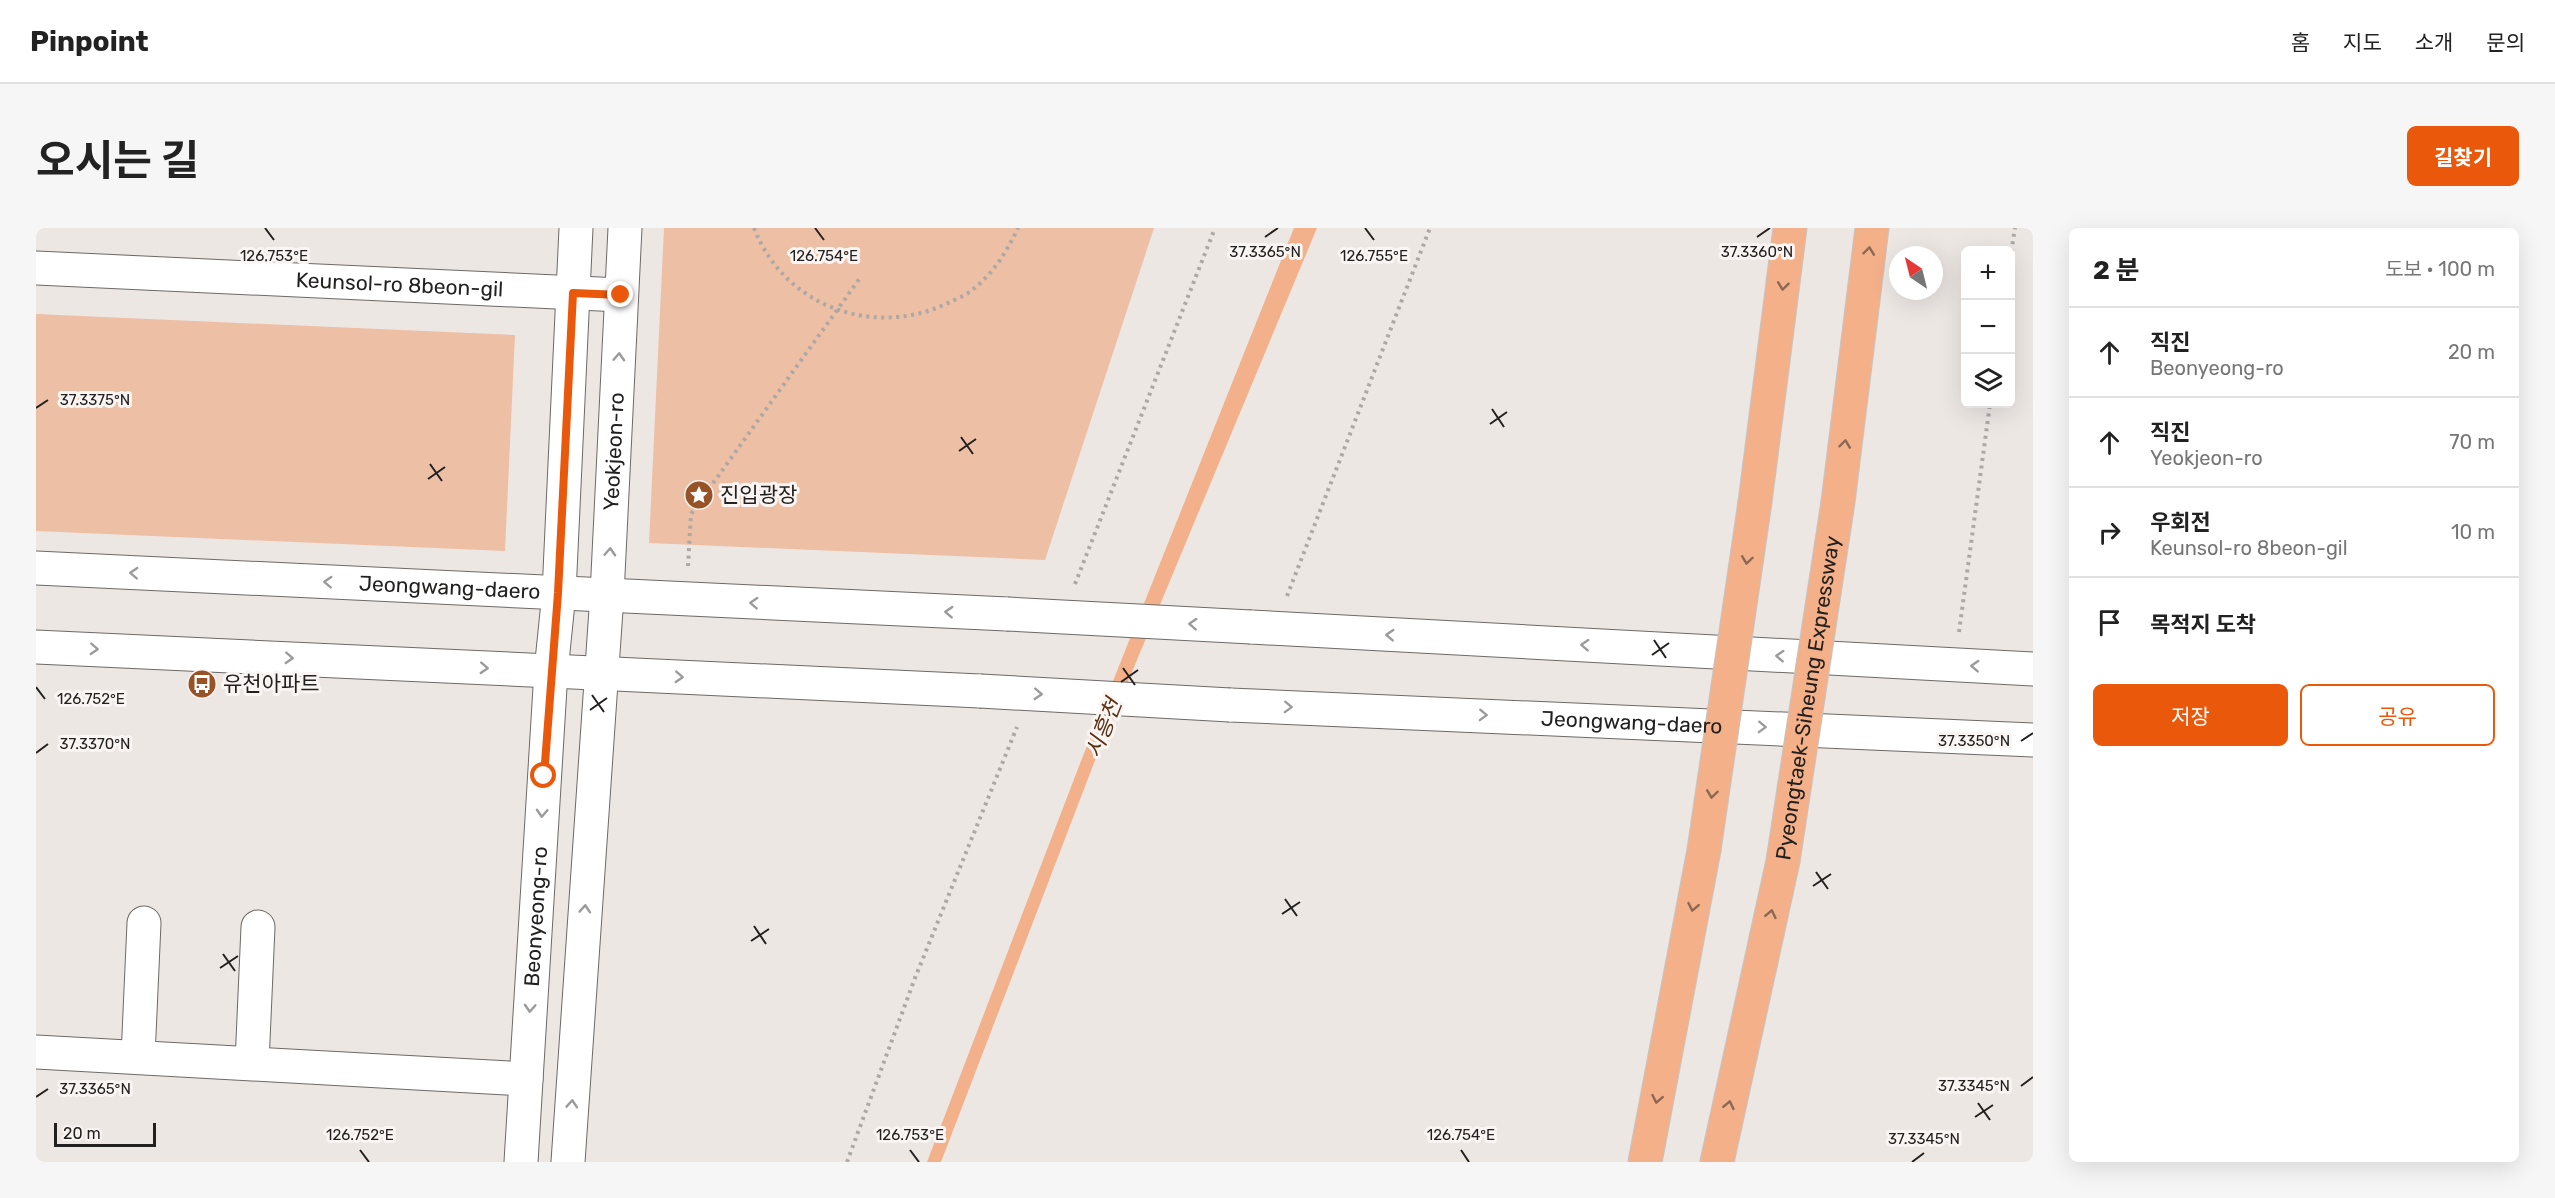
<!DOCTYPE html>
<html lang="ko">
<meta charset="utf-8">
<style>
body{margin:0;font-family:Rubik,"Noto Sans KR",sans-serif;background:#f6f6f6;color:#222}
.controls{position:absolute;right:18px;top:18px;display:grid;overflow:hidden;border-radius:9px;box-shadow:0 6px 24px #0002}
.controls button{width:54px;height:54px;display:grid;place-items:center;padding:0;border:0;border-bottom:2px solid #e0e0e0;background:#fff;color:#222;font:30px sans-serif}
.compass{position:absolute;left:1853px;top:18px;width:54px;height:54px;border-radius:50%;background:#fff;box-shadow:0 6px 24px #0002;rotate:325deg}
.scale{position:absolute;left:18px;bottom:15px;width:102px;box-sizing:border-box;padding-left:6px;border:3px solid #232120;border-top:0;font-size:16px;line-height:21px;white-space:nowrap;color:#232120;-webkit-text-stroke:4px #faf5f2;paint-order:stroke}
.stop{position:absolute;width:18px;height:18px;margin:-14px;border:4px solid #ea580c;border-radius:50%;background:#fff}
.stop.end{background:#ea580c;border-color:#fff;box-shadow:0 2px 6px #0008}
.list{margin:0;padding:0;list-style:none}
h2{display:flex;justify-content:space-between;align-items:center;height:78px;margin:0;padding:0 24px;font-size:26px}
h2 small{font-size:20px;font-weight:400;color:#767676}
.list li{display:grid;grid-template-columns:39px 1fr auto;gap:18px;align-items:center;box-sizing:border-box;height:90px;padding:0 24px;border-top:2px solid #e0e0e0}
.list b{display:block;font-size:22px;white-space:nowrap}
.list p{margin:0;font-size:20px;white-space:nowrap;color:#767676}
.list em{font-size:20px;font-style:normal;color:#767676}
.actions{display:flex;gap:12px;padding:18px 24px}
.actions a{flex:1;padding:14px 0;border:2px solid #ea580c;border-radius:9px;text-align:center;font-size:21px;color:#ea580c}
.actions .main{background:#ea580c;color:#fff}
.icon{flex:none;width:33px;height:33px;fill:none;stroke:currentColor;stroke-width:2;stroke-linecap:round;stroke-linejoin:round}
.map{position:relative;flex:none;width:1997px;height:934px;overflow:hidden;border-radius:9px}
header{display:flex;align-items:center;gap:36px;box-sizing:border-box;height:84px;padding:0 30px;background:#fff;border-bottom:2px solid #e0e0e0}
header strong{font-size:28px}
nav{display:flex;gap:33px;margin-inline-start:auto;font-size:21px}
.intro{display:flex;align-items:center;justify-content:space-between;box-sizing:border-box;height:144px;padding:0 36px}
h1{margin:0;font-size:42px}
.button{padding:15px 27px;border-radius:9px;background:#ea580c;color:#fff;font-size:21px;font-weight:700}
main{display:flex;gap:36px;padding:0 36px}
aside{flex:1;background:#fff;border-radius:9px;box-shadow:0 6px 24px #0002}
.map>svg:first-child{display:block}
.green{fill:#edbfa5}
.water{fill:#f2b18b}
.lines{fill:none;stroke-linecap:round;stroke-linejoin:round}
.minor-casing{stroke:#6d6966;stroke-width:35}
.highway-casing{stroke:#c6c5c5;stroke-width:35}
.path{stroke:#ada8a6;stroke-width:4;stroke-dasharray:3 4.5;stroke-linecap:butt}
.minor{stroke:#fff;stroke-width:33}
.highway{stroke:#f3b089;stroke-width:33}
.minor-bridge-casing{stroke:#6d6966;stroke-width:35;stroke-linecap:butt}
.highway-bridge-casing{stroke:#c6c5c5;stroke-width:35;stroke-linecap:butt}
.minor-bridge{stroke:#fff;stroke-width:33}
.highway-bridge{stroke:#f3b089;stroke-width:33}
.oneway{stroke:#8b6854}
.oneway2{stroke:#9c9b9b}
.route{stroke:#ea580c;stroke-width:8}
.ticks{fill:none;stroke:#232120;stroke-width:2}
.labels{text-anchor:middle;stroke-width:6;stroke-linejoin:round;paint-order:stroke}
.street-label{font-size:21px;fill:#232120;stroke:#faf5f2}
.poi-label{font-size:21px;fill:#232120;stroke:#faf5f2;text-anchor:start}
.water-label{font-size:22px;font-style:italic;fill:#5b3115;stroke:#faf5f2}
.ticks-label{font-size:15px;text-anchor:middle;fill:#232120;stroke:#faf5f2;stroke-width:6;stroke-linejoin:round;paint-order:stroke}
</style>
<header>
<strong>Pinpoint</strong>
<nav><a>홈</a><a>지도</a><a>소개</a><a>문의</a></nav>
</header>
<div class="intro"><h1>오시는 길</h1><a class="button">길찾기</a></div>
<main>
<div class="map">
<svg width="1997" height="934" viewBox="0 0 1997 934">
<rect width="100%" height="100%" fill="#ede7e4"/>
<g class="green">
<path d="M 628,0 L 1118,0 L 1009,332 L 613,315 Z"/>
<path d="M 0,86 L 479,107 L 469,323 L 0,303 Z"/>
</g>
<path class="water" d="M 1258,0 L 1281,0 L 1058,535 L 905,934 L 891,934 L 1045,533 Z"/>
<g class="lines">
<g class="minor-casing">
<g id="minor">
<path id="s1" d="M 0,40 L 585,67"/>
<path id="s2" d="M 0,340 L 971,386"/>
<path d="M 1215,399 L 1997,441"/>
<path d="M 0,419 L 944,463"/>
<path id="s3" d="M 1194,477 L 1997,512"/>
<path d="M 0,824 L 490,851"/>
<path d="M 102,829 L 108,695"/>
<path d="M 216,835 L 222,699"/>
<path id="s4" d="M 485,934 L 515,443 L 523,365 L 540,0"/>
<path id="s5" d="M 532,934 L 571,367 L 589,0"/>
</g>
</g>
<g class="highway-casing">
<g id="highway">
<path d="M 1719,274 L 1754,0"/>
<path d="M 1802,274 L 1836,0"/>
<path d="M 1609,934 L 1668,622"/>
<path d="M 1681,934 L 1747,633"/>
</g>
</g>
<g class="path">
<path d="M 718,0 C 748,78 837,111 912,75 C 918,72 926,69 932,65 C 956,48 970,25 982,0"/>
<path d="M 1974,31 L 1979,0"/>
<path d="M 652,338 L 655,286 L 824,50"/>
<path d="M 1039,356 L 1179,0"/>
<path d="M 1251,368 L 1394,0"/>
<path d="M 1923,404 L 1954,176"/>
<path d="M 811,934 L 879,750 L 981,499"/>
</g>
<use href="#minor" class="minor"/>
<use href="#highway" class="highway"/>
<g class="minor-bridge-casing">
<g id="minor-bridge">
<path d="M 971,386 L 1215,399"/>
<path d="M 944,463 L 1194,477"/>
</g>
</g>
<g class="highway-bridge-casing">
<g id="highway-bridge">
<path d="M 1668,622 L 1719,274"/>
<path id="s6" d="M 1747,633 L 1802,274"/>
</g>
</g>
<use href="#minor-bridge" class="minor-bridge"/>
<use href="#highway-bridge" class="highway-bridge"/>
</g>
<defs><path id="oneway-chevron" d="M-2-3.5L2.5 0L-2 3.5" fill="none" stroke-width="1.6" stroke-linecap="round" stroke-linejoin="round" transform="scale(1.5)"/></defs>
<g class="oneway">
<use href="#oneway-chevron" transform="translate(1833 23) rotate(-83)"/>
<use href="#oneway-chevron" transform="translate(1747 58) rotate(97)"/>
<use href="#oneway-chevron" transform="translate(1809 216) rotate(-83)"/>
<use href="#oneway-chevron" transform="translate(1711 332) rotate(98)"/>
<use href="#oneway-chevron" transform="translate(1676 566) rotate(98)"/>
<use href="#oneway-chevron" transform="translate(1657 679) rotate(101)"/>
<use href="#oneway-chevron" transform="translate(1735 686) rotate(-78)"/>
<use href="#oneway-chevron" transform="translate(1621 871) rotate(101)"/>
<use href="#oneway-chevron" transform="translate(1693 877) rotate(-78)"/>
</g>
<g class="oneway2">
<use href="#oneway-chevron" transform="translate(583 129) rotate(-87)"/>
<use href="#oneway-chevron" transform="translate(574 324) rotate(-87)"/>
<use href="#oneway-chevron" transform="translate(98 345) rotate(-177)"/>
<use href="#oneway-chevron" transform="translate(292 354) rotate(-177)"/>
<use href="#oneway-chevron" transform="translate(718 375) rotate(-177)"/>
<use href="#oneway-chevron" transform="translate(913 384) rotate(-177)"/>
<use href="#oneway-chevron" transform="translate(1157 396) rotate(-177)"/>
<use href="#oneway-chevron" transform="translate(1354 407) rotate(-177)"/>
<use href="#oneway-chevron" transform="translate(1549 417) rotate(-177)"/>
<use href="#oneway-chevron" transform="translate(58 421) rotate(3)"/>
<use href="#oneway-chevron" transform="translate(1744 428) rotate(-177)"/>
<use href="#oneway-chevron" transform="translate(253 430) rotate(3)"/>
<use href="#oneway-chevron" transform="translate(1939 438) rotate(-177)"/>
<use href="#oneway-chevron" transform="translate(448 440) rotate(3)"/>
<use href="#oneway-chevron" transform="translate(643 449) rotate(3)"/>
<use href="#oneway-chevron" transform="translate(1002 466) rotate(3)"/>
<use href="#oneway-chevron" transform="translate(1252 479) rotate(2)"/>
<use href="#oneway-chevron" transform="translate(1447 487) rotate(2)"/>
<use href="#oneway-chevron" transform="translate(1726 499) rotate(2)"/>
<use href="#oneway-chevron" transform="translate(506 585) rotate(93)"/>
<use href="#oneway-chevron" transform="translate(549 681) rotate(-86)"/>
<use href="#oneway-chevron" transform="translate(494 780) rotate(93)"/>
<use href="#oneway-chevron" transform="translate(536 876) rotate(-86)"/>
</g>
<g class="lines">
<path class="route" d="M 508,548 L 522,365 L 537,65 L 585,67"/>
</g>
<path class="ticks" d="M 229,0 L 238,12M 779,0 L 788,12M 1329,0 L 1338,12M 1229,9 L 1242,0M 1721,9 L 1734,0M 0,180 L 12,172M 1456,181 L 1468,199M 1454,196 L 1471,184M 925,209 L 937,226M 923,223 L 940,211M 394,236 L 406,253M 392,251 L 409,239M 1618,412 L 1630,430M 1616,427 L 1633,415M 1087,440 L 1099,457M 1085,454 L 1102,442M 0,459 L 9,471M 556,467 L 568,484M 554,482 L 571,470M 1985,513 L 1997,505M 0,525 L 12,516M 1780,644 L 1792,661M 1777,658 L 1795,646M 1249,671 L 1261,688M 1246,686 L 1264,674M 718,698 L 730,716M 715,713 L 733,701M 187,726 L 199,743M 184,740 L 202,728M 1985,858 L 1997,849M 0,869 L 12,861M 1942,875 L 1954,892M 1939,889 L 1957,877M 324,922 L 333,934M 874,922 L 883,934M 1425,922 L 1433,934M 1876,934 L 1888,925"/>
<defs>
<g id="sight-disc" transform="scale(1.5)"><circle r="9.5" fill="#975326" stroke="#faf5f2"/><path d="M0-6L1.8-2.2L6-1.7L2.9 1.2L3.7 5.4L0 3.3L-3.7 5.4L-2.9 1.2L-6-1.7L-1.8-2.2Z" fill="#fff"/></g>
<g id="bus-disc" transform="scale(1.5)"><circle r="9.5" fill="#975326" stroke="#faf5f2"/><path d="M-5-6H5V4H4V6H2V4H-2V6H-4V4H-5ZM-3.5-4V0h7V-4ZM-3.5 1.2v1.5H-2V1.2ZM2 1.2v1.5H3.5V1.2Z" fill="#fff"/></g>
</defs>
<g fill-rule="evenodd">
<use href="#sight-disc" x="663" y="267"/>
<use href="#bus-disc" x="166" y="456"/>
</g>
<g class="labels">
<g class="street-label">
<text dy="7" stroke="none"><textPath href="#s1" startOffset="364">Keunsol-ro 8beon-gil</textPath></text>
<text dy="7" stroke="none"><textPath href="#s5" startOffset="712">Yeokjeon-ro</textPath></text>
<text dy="7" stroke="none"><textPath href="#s2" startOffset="414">Jeongwang-daero</textPath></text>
<text dy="7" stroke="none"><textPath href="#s6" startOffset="165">Pyeongtaek-Siheung Expressway</textPath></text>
<text dy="7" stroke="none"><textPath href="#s3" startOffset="402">Jeongwang-daero</textPath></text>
<text dy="7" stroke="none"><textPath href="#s4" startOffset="246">Beonyeong-ro</textPath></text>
</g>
<g class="poi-label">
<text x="684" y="274">진입광장</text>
<text x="187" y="463">유천아파트</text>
</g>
<g class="water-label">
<text transform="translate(1067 500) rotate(-68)" y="8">시흥천</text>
</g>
</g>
<g class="ticks-label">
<text x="1721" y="29">37.3360°N</text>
<text x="1229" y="29">37.3365°N</text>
<text x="788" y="33">126.754°E</text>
<text x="1338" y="33">126.755°E</text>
<text x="238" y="33">126.753°E</text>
<text x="59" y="177">37.3375°N</text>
<text x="55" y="476">126.752°E</text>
<text x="1938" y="518">37.3350°N</text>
<text x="59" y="521">37.3370°N</text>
<text x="1938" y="863">37.3345°N</text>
<text x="59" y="866">37.3365°N</text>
<text x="324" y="912">126.752°E</text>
<text x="874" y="912">126.753°E</text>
<text x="1425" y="912">126.754°E</text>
<text x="1888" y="916">37.3345°N</text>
</g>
</svg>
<div class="controls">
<button>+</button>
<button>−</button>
<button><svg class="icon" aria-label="layers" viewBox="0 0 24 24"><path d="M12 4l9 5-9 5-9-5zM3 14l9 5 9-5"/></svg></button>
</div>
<svg class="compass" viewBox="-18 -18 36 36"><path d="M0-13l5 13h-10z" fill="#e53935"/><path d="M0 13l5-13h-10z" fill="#767676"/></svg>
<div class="scale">20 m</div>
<div class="stop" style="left:508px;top:548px"></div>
<div class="stop end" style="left:585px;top:67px"></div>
</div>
<aside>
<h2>2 분<small>도보 · 100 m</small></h2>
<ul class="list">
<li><svg class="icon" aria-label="ahead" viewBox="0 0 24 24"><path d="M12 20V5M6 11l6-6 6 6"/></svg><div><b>직진</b><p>Beonyeong-ro</p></div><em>20 m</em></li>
<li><svg class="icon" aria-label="ahead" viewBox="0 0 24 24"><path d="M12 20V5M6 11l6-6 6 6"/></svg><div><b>직진</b><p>Yeokjeon-ro</p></div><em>70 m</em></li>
<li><svg class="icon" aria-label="right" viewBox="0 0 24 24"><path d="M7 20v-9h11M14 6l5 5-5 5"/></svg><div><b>우회전</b><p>Keunsol-ro 8beon-gil</p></div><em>10 m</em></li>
<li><svg class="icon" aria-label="arrive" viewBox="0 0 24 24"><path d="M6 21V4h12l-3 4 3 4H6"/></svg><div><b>목적지 도착</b></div></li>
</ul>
<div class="actions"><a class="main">저장</a><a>공유</a></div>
</aside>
</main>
